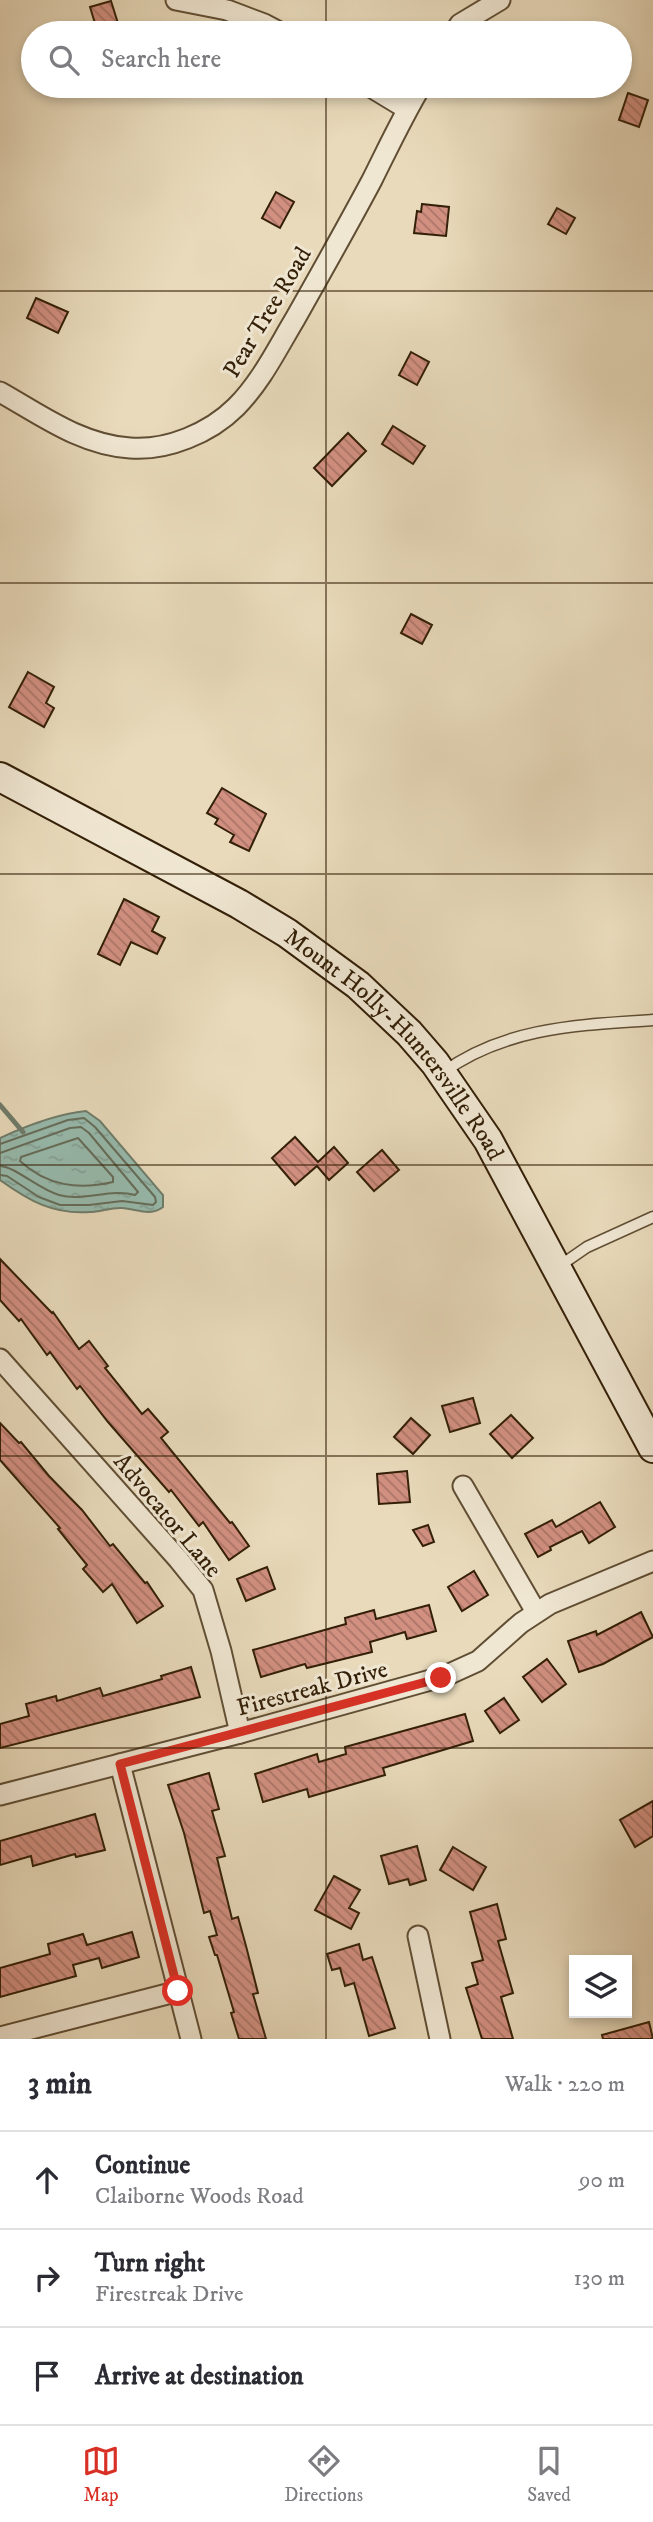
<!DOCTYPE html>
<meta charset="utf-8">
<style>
body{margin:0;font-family:"IM FELL DW Pica",serif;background:#f7f7f7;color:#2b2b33}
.controls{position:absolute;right:21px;bottom:21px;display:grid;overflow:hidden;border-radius:0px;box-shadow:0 4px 10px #0003}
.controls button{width:63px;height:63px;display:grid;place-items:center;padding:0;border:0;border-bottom:2px solid #e1e1e2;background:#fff;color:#2b2b33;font:35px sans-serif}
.stop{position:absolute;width:21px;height:21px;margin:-16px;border:5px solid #d93025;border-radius:50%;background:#fff}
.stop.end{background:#d93025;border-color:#fff;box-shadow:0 2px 7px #0008}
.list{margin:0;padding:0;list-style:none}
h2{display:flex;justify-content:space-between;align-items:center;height:91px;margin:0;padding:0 28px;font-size:30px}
h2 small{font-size:23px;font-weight:400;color:#7c7c81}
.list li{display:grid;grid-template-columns:46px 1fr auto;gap:21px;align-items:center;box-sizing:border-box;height:98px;padding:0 28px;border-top:2px solid #e1e1e2}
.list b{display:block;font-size:26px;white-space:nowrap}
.list p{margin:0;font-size:23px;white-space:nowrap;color:#7c7c81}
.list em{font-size:23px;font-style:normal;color:#7c7c81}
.icon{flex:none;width:38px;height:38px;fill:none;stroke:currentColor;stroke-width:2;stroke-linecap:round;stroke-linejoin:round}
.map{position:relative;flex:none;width:653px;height:2039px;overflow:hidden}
.search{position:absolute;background:#fff;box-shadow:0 4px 10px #0003;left:21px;right:21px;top:21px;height:77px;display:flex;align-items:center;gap:18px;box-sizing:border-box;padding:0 24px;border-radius:38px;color:#7c7c81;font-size:26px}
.sheet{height:385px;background:#fff}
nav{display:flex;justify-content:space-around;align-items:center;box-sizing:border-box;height:98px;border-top:2px solid #e1e1e2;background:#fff;font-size:19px;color:#7c7c81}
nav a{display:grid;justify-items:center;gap:4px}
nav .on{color:#d93025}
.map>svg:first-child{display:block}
.water{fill:url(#water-ripples);stroke:#6f7d6b;stroke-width:2}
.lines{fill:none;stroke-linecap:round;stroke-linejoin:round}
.shore{stroke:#656d5a;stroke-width:2}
.stream{stroke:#6f7d6b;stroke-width:5}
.building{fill:url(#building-back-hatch);stroke:#331f07;stroke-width:2}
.lane-casing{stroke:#604e34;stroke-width:13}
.street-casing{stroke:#604e34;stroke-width:23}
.secondary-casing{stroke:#331f07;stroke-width:32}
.lane{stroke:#f0e7d3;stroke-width:10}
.street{stroke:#f0e7d3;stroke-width:19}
.secondary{stroke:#f0e7d3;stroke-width:28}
.route{stroke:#d93025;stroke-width:9}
.grid{fill:none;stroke:#331f07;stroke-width:2;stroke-opacity:0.55}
.labels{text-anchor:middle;stroke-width:6;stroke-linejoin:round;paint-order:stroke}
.street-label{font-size:24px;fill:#331f07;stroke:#f0e7d3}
</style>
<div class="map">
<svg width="653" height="2039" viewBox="0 0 653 2039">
<defs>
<pattern id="water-ripples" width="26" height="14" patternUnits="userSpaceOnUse" patternTransform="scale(1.75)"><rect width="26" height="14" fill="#97bbae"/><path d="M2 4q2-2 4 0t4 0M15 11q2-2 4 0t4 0" fill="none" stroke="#83a094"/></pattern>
<pattern id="building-back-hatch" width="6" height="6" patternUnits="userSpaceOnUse" patternTransform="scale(1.75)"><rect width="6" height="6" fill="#d29081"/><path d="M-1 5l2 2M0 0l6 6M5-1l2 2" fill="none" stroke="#ab7568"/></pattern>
</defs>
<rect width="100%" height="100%" fill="#e8dabb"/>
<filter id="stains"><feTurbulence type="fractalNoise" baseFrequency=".00286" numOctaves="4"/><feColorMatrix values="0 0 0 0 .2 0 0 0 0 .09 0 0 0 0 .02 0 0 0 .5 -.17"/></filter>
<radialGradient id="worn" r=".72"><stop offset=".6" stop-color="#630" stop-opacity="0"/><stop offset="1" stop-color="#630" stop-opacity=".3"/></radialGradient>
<path class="water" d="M 86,1111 L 100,1121 L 163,1195 L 163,1207 C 150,1217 137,1209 122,1208 C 112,1207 100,1212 90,1212 C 53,1215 28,1200 0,1180 L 0,1138 C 28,1125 56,1114 86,1111 Z"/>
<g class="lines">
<g class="shore">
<path d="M 78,1138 L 113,1177 L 113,1182 C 78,1190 47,1186 20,1161 L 21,1157 Z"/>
<path d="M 0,1144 L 68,1120 L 84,1118 L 95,1127 L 155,1197 L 156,1202 L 153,1205 L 122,1201 L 89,1205 L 60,1205 L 39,1197 L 7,1176 L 0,1175"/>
<path d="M 0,1153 L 70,1128 L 81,1127 L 89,1133 L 138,1192 L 135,1195 C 110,1188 84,1202 59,1195 C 38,1189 16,1167 0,1166"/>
</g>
<path class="stream" d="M 0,1105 L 23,1132"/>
</g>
<g class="building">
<path d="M 111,1 L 121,33 L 98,33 L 90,7 Z"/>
<path d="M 628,93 L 648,100 L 639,127 L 619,120 Z"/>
<path d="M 276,192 L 294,202 L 280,228 L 262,218 Z"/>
<path d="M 422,204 L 449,207 L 446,236 L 414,233 L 417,211 L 421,212 Z"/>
<path d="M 557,208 L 575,218 L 566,234 L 548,224 Z"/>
<path d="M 36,298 L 68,312 L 58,333 L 27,318 Z"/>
<path d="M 411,352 L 429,362 L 417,385 L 399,375 Z"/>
<path d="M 393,426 L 425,446 L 413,464 L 382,444 Z"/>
<path d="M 348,433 L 366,451 L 332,486 L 314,468 Z"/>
<path d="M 411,614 L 432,625 L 422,644 L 401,633 Z"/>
<path d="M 28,672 L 54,687 L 46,703 L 54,708 L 44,727 L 9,707 Z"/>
<path d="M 222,788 L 266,814 L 249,851 L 230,842 L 234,835 L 215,824 L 218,819 L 207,813 Z"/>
<path d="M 124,899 L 159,917 L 152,931 L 165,938 L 157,954 L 131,942 L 120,965 L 98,954 Z"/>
<path d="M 295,1137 L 318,1162 L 334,1147 L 348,1163 L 329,1180 L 317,1166 L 295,1185 L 272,1158 Z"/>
<path d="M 382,1150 L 399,1170 L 374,1191 L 357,1172 Z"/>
<path d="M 0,1259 L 52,1313 L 53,1312 L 79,1349 L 89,1341 L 108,1366 L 105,1368 L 142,1414 L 148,1409 L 168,1432 L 161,1438 L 230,1523 L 232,1522 L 249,1546 L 229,1560 L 203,1522 L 199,1526 L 171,1490 L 169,1492 L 108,1422 L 80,1386 L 77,1389 L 50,1352 L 47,1355 L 21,1319 L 19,1321 L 0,1300 Z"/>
<path d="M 473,1398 L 480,1423 L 450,1432 L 442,1406 Z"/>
<path d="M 511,1415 L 533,1438 L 512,1458 L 490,1434 Z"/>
<path d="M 411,1418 L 430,1435 L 413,1454 L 394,1437 Z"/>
<path d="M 0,1423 L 19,1443 L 21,1442 L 49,1476 L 82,1510 L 110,1546 L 113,1544 L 145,1583 L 147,1582 L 163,1606 L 137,1623 L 112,1584 L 103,1592 L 83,1569 L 87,1565 L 58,1529 L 60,1528 L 0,1460 Z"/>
<path d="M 407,1471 L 410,1502 L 379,1504 L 377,1474 Z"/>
<path d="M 600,1502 L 615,1527 L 589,1543 L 582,1531 L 550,1547 L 551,1550 L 538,1557 L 525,1534 L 552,1520 L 556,1527 Z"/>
<path d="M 428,1525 L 434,1542 L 423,1546 L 413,1530 Z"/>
<path d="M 267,1567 L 275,1589 L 246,1601 L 237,1579 Z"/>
<path d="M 474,1571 L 488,1595 L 462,1611 L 448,1587 Z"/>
<path d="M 429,1605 L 436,1631 L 407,1639 L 405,1632 L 370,1642 L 372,1652 L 307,1668 L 305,1664 L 261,1677 L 253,1650 L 346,1624 L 345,1618 L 374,1610 L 376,1619 Z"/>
<path d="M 641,1612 L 653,1637 L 603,1664 L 579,1672 L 568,1641 L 596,1631 L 597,1635 Z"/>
<path d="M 547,1659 L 566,1684 L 542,1702 L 523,1677 Z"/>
<path d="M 191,1667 L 200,1697 L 0,1748 L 0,1724 L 29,1716 L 26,1704 L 56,1696 L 57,1701 L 100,1688 L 103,1696 L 162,1679 L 161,1676 Z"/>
<path d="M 504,1698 L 519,1720 L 500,1733 L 485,1711 Z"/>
<path d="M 465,1714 L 473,1741 L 383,1768 L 385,1775 L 309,1797 L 307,1789 L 263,1802 L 255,1774 L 317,1754 L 319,1762 L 346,1754 L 345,1747 Z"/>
<path d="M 209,1773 L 219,1809 L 212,1811 L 225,1856 L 217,1858 L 232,1919 L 238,1917 L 246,1946 L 258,1993 L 253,1994 L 266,2039 L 239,2039 L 231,2013 L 234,2012 L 217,1955 L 215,1955 L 209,1937 L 217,1935 L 210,1911 L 204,1913 L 184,1833 L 168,1785 Z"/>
<path d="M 653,1801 L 653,1836 L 635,1847 L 620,1820 Z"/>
<path d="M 95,1814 L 105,1850 L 76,1857 L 75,1854 L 33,1866 L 31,1856 L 0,1865 L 0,1841 Z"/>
<path d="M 417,1846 L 426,1880 L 410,1885 L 408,1879 L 389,1884 L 381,1856 Z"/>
<path d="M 453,1847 L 486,1867 L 473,1890 L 440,1870 Z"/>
<path d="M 334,1876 L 360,1890 L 349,1908 L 359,1913 L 351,1929 L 315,1910 Z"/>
<path d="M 497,1904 L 506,1939 L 498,1941 L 513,1993 L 501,1997 L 513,2039 L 482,2039 L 466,1988 L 478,1984 L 472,1963 L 483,1960 L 470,1912 Z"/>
<path d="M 132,1932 L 139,1957 L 102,1968 L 99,1958 L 73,1965 L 76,1976 L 0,1997 L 0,1968 L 50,1954 L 48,1944 L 83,1934 L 87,1945 Z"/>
<path d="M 359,1944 L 363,1960 L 372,1957 L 395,2028 L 369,2036 L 354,1983 L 345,1986 L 340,1968 L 332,1970 L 327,1954 Z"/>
<path d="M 649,2022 L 653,2039 L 603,2039 L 602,2035 Z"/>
</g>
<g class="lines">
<g class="lane-casing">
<g id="lane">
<path d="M 442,1073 C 505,1027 579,1025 653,1020"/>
<path d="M 558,1267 L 587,1247 L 653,1217"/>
</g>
</g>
<g class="street-casing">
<g id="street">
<path d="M 176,0 L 227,10 L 264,24 L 281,33"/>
<path d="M 454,33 L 460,24 L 500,0"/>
<path d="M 369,86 L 407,109"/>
<path d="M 0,392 C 41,415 81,445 130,448 C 167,451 210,433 236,407 C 261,382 277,349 295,319 C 321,273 347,227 372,180 C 388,148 403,116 421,86"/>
<path d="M 0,1359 L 178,1559 L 203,1590 L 221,1651 L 240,1733"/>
<path d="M 463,1486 L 536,1612"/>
<path d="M 120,1764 L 191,2039"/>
<path d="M 0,1795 L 240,1733 L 445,1676 L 478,1661 L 521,1623 L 550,1604 L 653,1561"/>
<path d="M 418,1936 L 440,2039"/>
<path d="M 0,2037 L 179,1991"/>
</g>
</g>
<g class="secondary-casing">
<g id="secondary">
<path id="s1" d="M 0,777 L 239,904 L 287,933 L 358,985 L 409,1033 L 435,1063 L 488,1140 L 653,1448"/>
</g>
</g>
<use href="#lane" class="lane"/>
<use href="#street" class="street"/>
<use href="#secondary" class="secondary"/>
</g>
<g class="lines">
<path class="route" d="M 178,1991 L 120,1764 L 441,1678"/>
</g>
<path class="grid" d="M 326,0 L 326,33M 326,86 L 326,2039M 0,291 L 653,291M 0,583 L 653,583M 0,874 L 653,874M 0,1165 L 653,1165M 0,1456 L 653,1456M 0,1748 L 653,1748"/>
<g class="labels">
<g class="street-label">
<text transform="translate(267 312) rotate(-59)" y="8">Pear Tree Road</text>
<text dy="8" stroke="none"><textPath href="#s1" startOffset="483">Mount Holly-Huntersville Road</textPath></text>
<text transform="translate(168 1515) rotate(50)" y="8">Advocator Lane</text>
<text transform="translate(312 1688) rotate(-15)" y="8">Firestreak Drive</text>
</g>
</g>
<rect width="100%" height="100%" filter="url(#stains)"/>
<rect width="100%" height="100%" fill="url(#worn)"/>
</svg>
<div class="controls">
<button><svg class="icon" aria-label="layers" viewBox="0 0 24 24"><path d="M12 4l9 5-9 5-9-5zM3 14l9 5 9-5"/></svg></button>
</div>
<div class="stop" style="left:178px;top:1991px"></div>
<div class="stop end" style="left:441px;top:1678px"></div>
<div class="search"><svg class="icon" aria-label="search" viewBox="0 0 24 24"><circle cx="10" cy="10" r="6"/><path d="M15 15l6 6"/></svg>Search here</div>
</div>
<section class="sheet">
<h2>3 min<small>Walk · 220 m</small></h2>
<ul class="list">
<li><svg class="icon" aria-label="ahead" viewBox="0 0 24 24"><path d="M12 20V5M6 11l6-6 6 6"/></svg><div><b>Continue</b><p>Claiborne Woods Road</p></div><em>90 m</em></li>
<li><svg class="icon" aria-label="right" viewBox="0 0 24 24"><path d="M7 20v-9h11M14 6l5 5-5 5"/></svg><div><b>Turn right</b><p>Firestreak Drive</p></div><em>130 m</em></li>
<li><svg class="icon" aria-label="arrive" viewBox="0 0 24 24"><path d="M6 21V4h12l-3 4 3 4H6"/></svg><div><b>Arrive at destination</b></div></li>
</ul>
</section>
<nav>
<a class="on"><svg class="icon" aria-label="map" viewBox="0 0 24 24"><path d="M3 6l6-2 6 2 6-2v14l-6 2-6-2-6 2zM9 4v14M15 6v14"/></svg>Map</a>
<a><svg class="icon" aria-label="directions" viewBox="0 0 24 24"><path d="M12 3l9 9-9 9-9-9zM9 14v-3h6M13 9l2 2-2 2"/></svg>Directions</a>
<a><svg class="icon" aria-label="saved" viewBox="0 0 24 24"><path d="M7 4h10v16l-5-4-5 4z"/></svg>Saved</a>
</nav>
